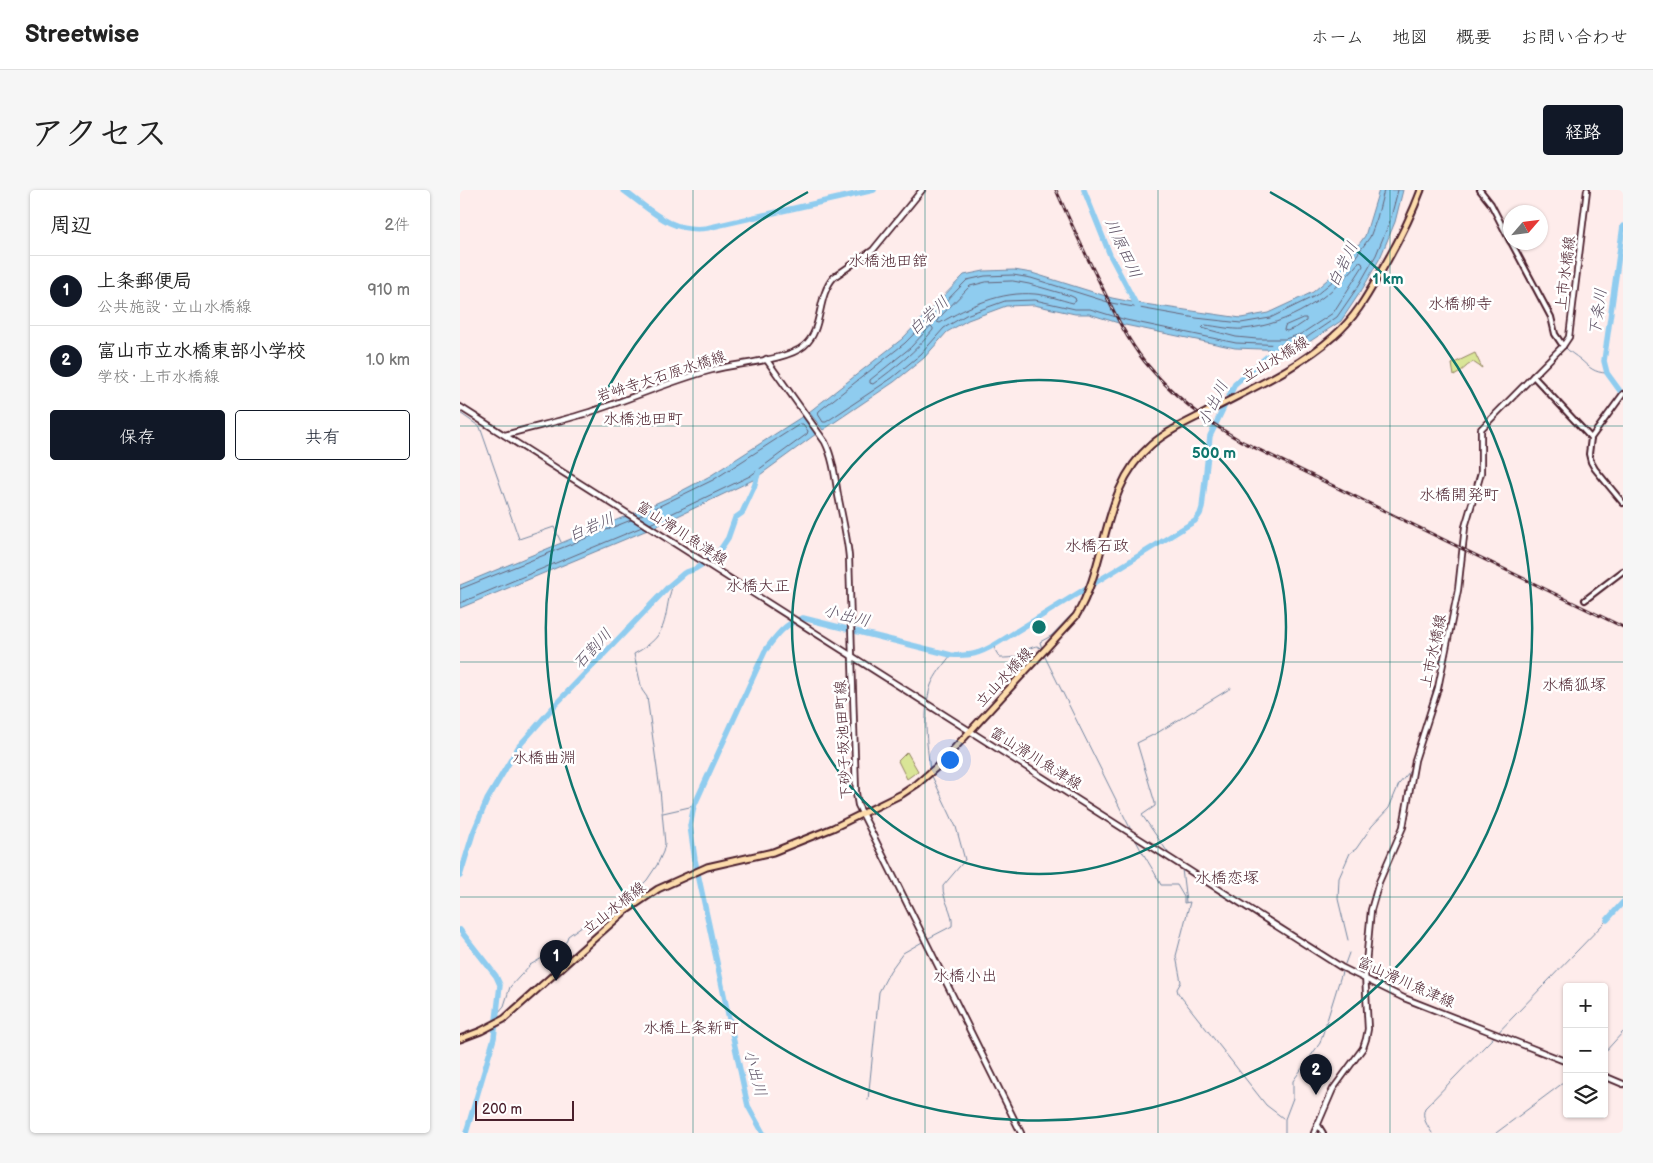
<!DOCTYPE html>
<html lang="ja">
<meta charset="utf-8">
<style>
body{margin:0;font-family:"Balsamiq Sans","Klee One",sans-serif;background:#f6f6f6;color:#222}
.controls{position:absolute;right:15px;bottom:15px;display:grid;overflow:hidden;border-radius:5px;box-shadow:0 1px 4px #0004}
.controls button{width:45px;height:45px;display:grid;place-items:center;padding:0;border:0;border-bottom:1px solid #e0e0e0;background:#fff;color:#222;font:25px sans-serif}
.compass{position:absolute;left:1043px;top:15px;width:45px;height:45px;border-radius:50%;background:#fff;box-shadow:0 1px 4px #0004;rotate:62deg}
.scale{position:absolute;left:15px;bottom:12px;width:99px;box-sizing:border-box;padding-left:5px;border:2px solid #4a1f2b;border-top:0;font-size:14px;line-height:18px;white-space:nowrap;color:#4a1f2b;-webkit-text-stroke:4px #fff;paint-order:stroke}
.you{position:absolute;left:489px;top:569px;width:18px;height:18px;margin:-12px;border:4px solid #fff;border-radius:50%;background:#1a73e8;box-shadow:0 0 0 8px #1a73e833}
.badge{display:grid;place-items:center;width:32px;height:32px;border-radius:50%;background:#111827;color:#fff;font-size:16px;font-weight:700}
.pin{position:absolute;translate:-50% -41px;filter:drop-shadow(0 1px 2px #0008)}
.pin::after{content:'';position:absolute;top:26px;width:18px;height:15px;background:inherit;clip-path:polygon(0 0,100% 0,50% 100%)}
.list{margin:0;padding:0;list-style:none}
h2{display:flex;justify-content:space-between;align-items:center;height:65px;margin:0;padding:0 20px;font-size:21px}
h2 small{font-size:16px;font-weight:400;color:#767676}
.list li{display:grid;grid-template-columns:32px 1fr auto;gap:15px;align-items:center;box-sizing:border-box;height:70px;padding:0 20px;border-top:1px solid #e0e0e0}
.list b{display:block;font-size:19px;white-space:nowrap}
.list p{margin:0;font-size:16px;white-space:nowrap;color:#767676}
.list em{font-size:16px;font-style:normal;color:#767676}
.actions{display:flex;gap:10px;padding:15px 20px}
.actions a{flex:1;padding:11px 0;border:1px solid #111827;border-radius:5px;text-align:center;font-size:18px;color:#111827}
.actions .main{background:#111827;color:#fff}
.icon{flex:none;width:28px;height:28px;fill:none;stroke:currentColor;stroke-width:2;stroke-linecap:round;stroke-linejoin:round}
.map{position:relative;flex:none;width:1163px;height:943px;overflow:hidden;border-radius:5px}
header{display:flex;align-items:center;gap:30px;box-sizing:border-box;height:70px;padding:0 25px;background:#fff;border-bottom:1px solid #e0e0e0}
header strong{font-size:24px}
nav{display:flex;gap:28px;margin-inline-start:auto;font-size:18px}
.intro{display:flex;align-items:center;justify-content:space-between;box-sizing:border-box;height:120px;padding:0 30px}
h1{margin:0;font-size:35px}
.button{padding:12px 22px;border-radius:5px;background:#111827;color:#fff;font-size:18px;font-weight:700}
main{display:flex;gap:30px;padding:0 30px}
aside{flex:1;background:#fff;border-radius:5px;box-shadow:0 1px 4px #0004}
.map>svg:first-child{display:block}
.green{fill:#d9e597;stroke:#928261}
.water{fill:#8fccef;stroke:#7387a1}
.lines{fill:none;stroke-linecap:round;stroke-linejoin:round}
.shore{stroke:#666479;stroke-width:1}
.stream{stroke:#7387a1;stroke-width:1}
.river{stroke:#8fccef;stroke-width:5.5}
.tertiary-casing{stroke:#4a1f2b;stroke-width:8}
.secondary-casing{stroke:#4a1f2b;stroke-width:8}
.primary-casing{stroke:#4a1f2b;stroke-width:9}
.tertiary{stroke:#fff;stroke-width:4}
.secondary{stroke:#fff;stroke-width:4.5}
.primary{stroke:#fddcac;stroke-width:5}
.rail-casing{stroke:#4a1f2b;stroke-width:3}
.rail{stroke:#fff;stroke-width:1;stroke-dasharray:4;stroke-linecap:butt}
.primary-bridge-casing{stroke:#4a1f2b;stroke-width:9;stroke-linecap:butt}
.primary-bridge{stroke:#fddcac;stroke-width:5}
.grid{fill:none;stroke:#0f766e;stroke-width:1;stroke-opacity:0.55}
.ring{fill:none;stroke:#0f766e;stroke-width:2.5}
.labels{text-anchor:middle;stroke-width:5;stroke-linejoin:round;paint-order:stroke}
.street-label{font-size:15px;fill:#4a1f2b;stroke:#fff}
.water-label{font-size:16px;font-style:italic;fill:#5f5366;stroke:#fff}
.neighbourhood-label{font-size:16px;fill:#4a1f2b;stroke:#fff}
.centre{fill:#0f766e;stroke:#fff;stroke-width:2.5}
.ring-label{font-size:15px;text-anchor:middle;font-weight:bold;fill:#0f766e;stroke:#fff;stroke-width:5;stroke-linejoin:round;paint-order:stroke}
</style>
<header>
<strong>Streetwise</strong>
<nav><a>ホーム</a><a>地図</a><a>概要</a><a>お問い合わせ</a></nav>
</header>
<div class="intro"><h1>アクセス</h1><a class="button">経路</a></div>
<main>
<aside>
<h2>周辺<small>2件</small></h2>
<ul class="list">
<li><span class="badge">1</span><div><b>上条郵便局</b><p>公共施設 · 立山水橋線</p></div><em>910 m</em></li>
<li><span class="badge">2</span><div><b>富山市立水橋東部小学校</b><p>学校 · 上市水橋線</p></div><em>1.0 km</em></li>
</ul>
<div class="actions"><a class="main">保存</a><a>共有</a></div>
</aside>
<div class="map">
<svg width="1163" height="943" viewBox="0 0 1163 943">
<rect width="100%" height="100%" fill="#feeceb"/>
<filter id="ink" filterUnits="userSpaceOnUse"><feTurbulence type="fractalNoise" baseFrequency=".02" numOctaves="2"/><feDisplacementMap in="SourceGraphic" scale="10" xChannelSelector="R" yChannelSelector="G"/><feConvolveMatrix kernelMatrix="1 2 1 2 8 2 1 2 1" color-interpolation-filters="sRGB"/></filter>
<g filter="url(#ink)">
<g class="green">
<path d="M 1015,163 L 1022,178 L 1013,172 C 1005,176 1002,182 994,186 L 992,174 Z"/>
<path d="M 447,562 L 458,581 L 447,589 L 438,571 Z"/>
</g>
<g class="water">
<path d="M 919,0 L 943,0 L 935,32 L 920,68 L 903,98 L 881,131 L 846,154 L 827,160 L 775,158 L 665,135 L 629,124 L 615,124 L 574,115 L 546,116 L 508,130 L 487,142 L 464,168 L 434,192 L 363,240 L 349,222 L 442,149 L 504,85 L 524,81 L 554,80 L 572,83 L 652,108 L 677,113 L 781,128 L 808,123 L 853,102 L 882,77 L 905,46 Z"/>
<path d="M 343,226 L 356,244 L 293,290 L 197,336 L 0,418 L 0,395 L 176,322 L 210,307 L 250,286 Z"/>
</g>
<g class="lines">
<g class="shore">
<path d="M 924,0 L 917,28 L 910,47 L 886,80 L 855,106 L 810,128 L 781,133 L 736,128 L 651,113 L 571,88 L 553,85 L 525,86 L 507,90 L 445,153 L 359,221 L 358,224 L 363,232 L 366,232 L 432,188 L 461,164 L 484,138 L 506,125 L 545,111 L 575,110 L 615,119 L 630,119 L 666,130 L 776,153 L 826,155 L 843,150 L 877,127 L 899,95 L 916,65 L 930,31 L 938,0"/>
<path d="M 899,72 L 902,73 L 903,76 L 873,123 L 841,144 L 825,149 L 797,149 L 776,147 L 742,138 L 745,135 C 757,136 771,140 783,139 C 828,135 871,108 899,72 Z"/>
<path d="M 553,91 L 569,94 L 611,106 L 615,108 L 616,111 L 613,113 C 601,110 588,105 575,104 C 541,101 509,116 480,133 L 477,132 L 478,129 L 510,96 L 526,92 Z"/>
<path d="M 843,128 L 846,128 L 846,131 L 837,137 L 827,141 L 824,140 L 825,136 Z"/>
<path d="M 471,136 L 473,138 L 473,140 C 456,161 435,178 413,194 L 410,193 L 410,190 L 450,158 Z"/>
<path d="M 179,326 L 253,290 L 340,234 L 343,234 L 348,241 L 347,244 L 290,286 L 190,334"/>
<path d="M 0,399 L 171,330"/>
<path d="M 0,413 L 182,337"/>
</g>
<g class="stream">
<path d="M 1096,141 L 1101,150"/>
<path d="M 1104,156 C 1109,162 1115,165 1121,170 C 1129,177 1134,183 1147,183"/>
<path d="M 0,223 L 20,237 L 59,349 L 94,337 L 101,352"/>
<path d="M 621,411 L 622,401"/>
<path d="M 536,454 L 535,460 L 540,468 C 545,468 553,468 558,466 C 566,462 566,458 577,456 L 582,459"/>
<path d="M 582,459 L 580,452 L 591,446 L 617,419"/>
<path d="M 584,465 L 671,640"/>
<path d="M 959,550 L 974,498"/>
<path d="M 470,581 C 467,552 462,523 471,495 C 475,485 484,474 491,465"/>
<path d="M 203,623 L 234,616"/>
<path d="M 675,649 C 683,665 693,678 701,695 L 717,695 L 724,707 L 724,713 L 730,712 L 716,766 L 721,792 L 717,799 L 718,803 L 806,915 L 823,928"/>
<path d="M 721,672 L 709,664 L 682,625 L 695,616 L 695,613 L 677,553 L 697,543 L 771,498"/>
<path d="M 722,679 L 726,712"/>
<path d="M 467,749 L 492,736 C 494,722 482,710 483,696 L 505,670 L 496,637 L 471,584"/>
<path d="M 888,750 L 878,709 L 879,688 L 890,663 L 896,659 L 912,636 L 929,618 L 939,594 L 950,581 L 952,574"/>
<path d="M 885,774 L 889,763"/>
<path d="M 38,823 L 44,816 L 50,797 L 70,775 L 96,760 L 106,752 L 108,746 L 126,733 L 146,724 L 166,711 L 187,690 L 197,675 L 203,662 L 205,654 L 200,600 L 189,521 L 187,507 L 182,500 L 174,464 C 215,442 200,425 215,389"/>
<path d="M 1144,863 L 1163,842"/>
<path d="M 408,910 L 419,802 L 430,781 L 443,763 L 464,751"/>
<path d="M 825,943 L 825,929 L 833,908 L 833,891 L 860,853 L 882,782"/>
<path d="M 972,943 C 967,935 961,927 965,918 L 1147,730"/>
<path d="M 1036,943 L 1107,890"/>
</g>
<g class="river">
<path d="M 163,0 C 191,20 210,43 247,38 L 414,0"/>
<path d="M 624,0 L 650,65 L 678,118"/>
<path d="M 1163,36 L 1144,171 L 1147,183 L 1163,205"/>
<path d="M 0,686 L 13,643 L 27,610 L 59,556 L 96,514 L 210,395 L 224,383 L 235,379 L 251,369 L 260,360 L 268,348 L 275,328 L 282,323 L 294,297 L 299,281"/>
<path d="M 1147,730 L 1163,712"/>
<path d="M 0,740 L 36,786 L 40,795 L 34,848 L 6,943"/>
<path d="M 303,943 L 288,916 L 285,903 L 235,670 L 230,636 L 234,616 L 305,461 C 315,447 326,432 343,428 L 491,465 C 511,466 519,464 536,454 L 735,331 L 740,324 L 742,318 L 750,246 L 775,194 L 810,164 L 815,153"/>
</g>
<g class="tertiary-casing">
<g id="tertiary">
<path d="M 1020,0 L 1031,14 L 1050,51"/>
<path d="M 1051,52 L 1091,127 L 1095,144 L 1103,156"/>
<path d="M 1073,186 L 1131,248"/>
<path d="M 1163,204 L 1131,248 L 1129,264 L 1131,272 L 1135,279 L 1163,313"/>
<path d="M 1125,410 L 1163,381"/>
<path d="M 858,935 L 863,943"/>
</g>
</g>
<g class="secondary-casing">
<g id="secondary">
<path d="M 306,169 L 365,252 C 373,268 375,287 378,305 C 382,326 387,346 389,367 L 396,603 L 398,615 L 561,943"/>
<path d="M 0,217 L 881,777 L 944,808 L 1107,872"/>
<path d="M 45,245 C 73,237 102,231 130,222 C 171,209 210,191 252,180 C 276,173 326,171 344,156 C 364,139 356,107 374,87 L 413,60 L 462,0"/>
<path d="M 1144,886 L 1163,894"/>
<path d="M 854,943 L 873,899 L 903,858 L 906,849 L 908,839 L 905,784 L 911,720 L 919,692 L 943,637 L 955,570 L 978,498 L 998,400 L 1005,337 L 1021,283 L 1021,239 L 1103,156 L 1109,147 L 1127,0"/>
</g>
</g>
<g class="primary-casing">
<g id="primary">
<path d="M 747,222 C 790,199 838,178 874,146 C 894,129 906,108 919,85 C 935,58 950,30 961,0"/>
<path d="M 0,849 L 21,841 L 44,829 L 164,722 L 198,699 L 247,677 L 313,662 L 373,638 L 442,604 L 457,594 L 479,575 L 616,426 C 649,372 641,298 691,255 C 705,243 721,235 737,227"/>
</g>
</g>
<use href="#tertiary" class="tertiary"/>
<use href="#secondary" class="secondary"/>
<use href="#primary" class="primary"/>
<g class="rail-casing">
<path id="rail" d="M 596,0 C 610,31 624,62 640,93 C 653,120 666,148 685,172 C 712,205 744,230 781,251 L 1163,437"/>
</g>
<use href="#rail" class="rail"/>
<g class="primary-bridge-casing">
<path id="primary-bridge" d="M 737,227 L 747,222"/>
</g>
<use href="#primary-bridge" class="primary-bridge"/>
</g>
</g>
<path class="grid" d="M 233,0 L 233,943M 465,0 L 465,943M 698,0 L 698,943M 930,0 L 930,943M 0,236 L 1163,236M 0,472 L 1163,472M 0,707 L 1163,707"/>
<g class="ring">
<circle cx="579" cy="437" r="247"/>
<path d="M810 2A493 493 0 1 1 348 2"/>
</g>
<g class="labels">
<g class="street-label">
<text transform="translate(1105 83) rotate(-83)" y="5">上市水橋線</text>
<text transform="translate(815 169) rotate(-31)" y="5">立山水橋線</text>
<text transform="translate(201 186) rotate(-18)" y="5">岩峅寺大石原水橋線</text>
<text transform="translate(222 343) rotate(33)" y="5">富山滑川魚津線</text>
<text transform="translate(973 461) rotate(-78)" y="5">上市水橋線</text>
<text transform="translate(544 487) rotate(-47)" y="5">立山水橋線</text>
<text transform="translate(383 550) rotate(-93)" y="5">下砂子坂池田町線</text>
<text transform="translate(576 568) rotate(32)" y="5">富山滑川魚津線</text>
<text transform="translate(154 718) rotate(-38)" y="5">立山水橋線</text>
<text transform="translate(946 792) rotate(24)" y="5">富山滑川魚津線</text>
</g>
<g class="water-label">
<text transform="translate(664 58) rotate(65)" y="6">川原田川</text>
<text transform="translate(882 74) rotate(-64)" y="6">白岩川</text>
<text transform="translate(1137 122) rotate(-82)" y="6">下条川</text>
<text transform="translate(468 125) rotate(-43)" y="6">白岩川</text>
<text transform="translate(752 213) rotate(-63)" y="6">小出川</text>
<text transform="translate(131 336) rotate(-23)" y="6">白岩川</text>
<text transform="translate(387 425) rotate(14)" y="6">小出川</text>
<text transform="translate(132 458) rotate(-47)" y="6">石割川</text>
<text transform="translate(296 883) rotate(75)" y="6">小出川</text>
</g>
<g class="neighbourhood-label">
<text x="428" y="76">水橋池田舘</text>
<text x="1000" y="119">水橋柳寺</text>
<text x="183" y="234">水橋池田町</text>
<text x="999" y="310">水橋開発町</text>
<text x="637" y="361">水橋石政</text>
<text x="298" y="401">水橋大正</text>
<text x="1114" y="500">水橋狐塚</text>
<text x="84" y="573">水橋曲淵</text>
<text x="767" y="693">水橋恋塚</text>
<text x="505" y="791">水橋小出</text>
<text x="231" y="843">水橋上条新町</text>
</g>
</g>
<circle cx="579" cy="437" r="8" class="centre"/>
<g class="ring-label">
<text x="928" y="94">1 km</text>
<text x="754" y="268">500 m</text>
</g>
</svg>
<div class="controls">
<button>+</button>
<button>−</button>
<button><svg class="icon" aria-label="layers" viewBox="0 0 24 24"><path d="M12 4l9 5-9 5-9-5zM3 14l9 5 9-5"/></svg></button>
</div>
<svg class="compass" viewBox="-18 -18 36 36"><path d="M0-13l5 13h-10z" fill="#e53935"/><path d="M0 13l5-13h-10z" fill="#767676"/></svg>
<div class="scale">200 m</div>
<div class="you"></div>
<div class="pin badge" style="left:96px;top:791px">1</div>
<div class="pin badge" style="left:856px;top:905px">2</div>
</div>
</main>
